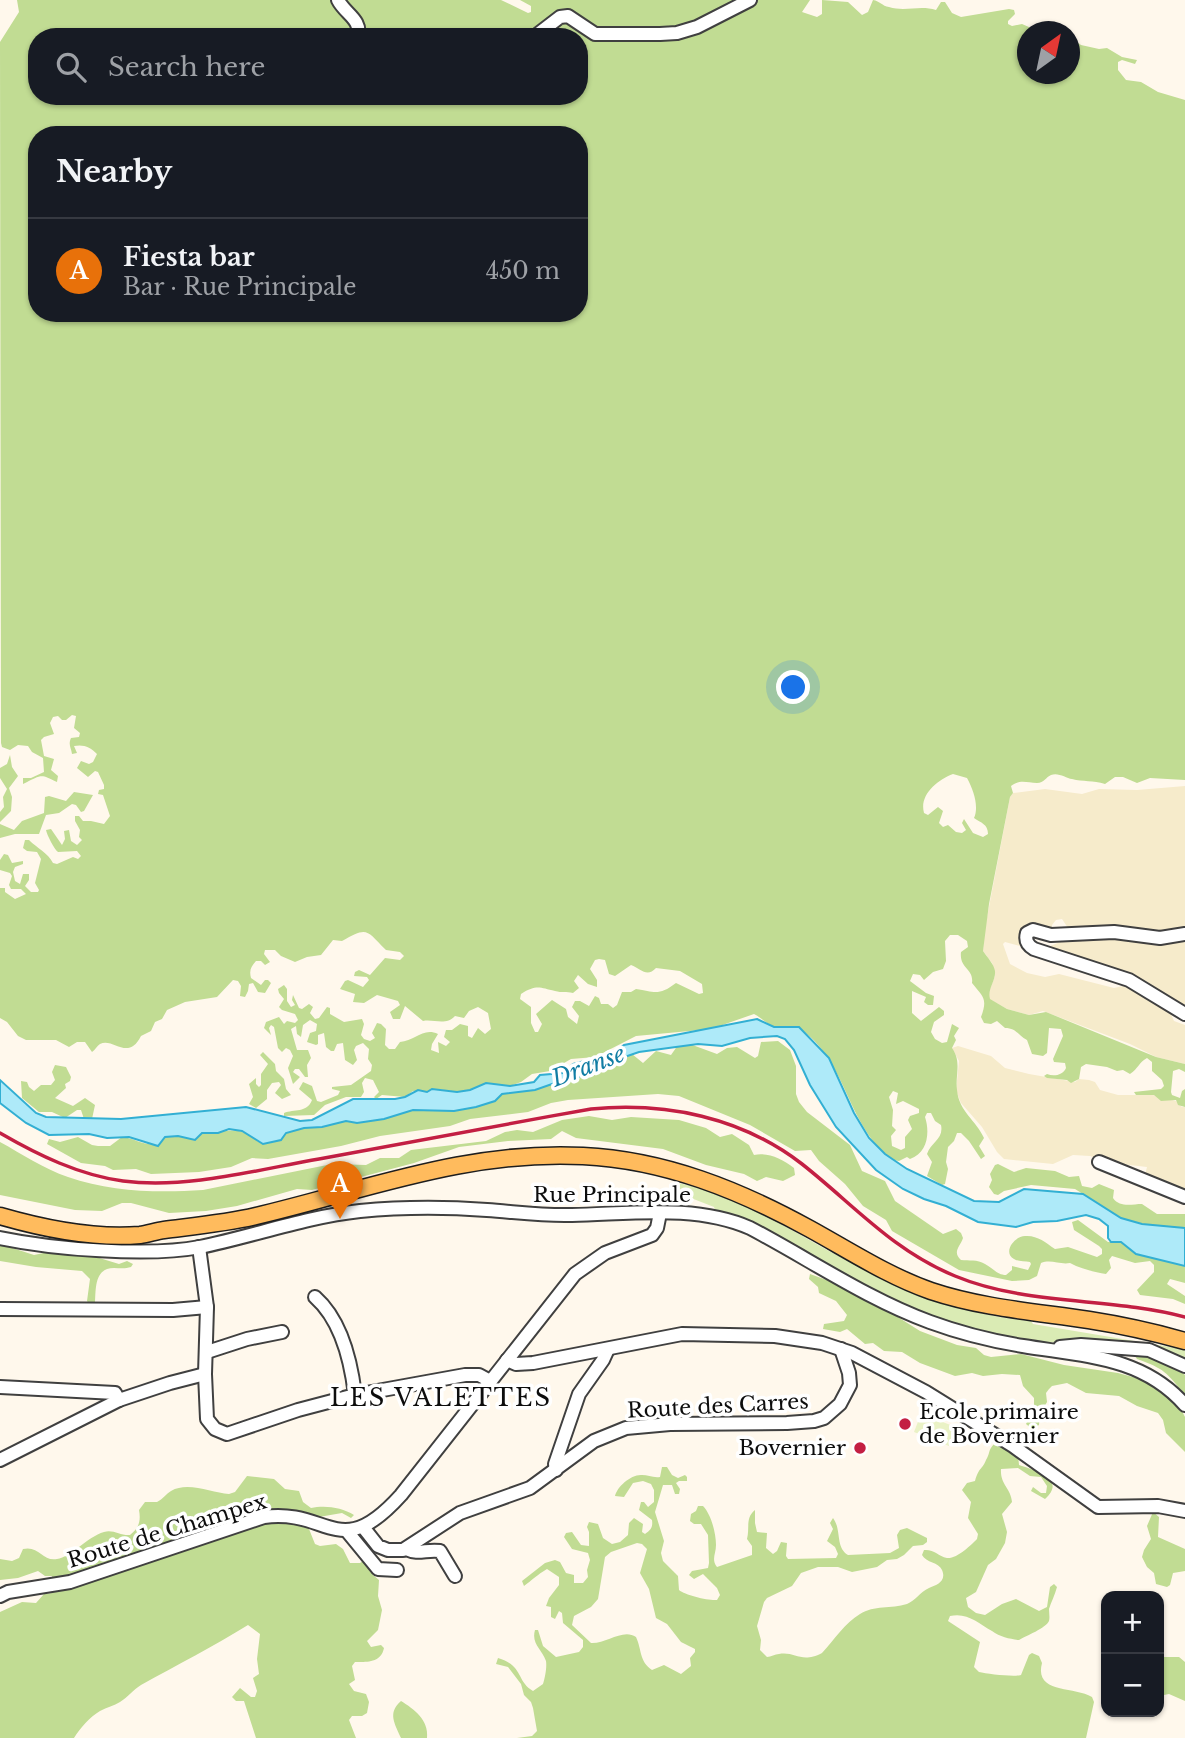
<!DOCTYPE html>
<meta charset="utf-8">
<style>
body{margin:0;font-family:"Libre Baskerville",serif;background:#242831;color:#f1f3f6}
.controls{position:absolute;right:21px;bottom:21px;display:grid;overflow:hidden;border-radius:14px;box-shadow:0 2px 5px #0004}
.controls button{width:63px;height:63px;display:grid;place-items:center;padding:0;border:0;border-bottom:2px solid #363941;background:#171b24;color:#f1f3f6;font:35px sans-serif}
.compass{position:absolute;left:1017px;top:21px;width:63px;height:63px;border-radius:50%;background:#171b24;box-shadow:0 2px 5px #0004;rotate:33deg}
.you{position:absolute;left:794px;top:688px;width:24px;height:24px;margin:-18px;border:5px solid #fff;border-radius:50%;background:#1a73e8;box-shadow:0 0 0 10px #1a73e833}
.badge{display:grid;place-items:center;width:46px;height:46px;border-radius:50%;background:#dc94a5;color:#fff;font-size:23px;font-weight:700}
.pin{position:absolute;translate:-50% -58px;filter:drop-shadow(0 2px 4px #0008)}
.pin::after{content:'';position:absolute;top:37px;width:24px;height:21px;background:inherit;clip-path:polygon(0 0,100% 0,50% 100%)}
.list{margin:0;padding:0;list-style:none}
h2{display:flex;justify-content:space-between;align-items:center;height:91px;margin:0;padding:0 28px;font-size:30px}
h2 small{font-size:23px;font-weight:400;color:#9ea1a6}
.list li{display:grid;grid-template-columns:46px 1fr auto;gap:21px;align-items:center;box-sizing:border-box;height:105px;padding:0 28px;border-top:2px solid #363941}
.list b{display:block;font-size:26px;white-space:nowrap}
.list p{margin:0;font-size:23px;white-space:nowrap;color:#9ea1a6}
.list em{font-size:23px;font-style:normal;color:#9ea1a6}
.icon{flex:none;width:38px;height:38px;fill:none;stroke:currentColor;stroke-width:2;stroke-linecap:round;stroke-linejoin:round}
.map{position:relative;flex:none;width:1185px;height:1738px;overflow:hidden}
.search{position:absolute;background:#171b24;box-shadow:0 2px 5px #0004;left:28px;top:28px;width:560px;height:77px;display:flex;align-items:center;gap:18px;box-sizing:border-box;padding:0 24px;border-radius:28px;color:#9ea1a6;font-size:26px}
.panel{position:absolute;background:#171b24;box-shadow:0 2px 5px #0004;left:28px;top:126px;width:560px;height:196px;border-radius:28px}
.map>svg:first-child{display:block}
.farmland{fill:#f6ebcb}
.green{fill:#daebb4}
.forest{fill:#c1dc93;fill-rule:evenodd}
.pitch{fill:#eaf2c6}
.water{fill:#aeeaf9;stroke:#32afd3;stroke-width:2}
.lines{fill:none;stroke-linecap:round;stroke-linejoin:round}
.minor-casing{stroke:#404040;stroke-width:16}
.major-casing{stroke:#1e1e1e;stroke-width:19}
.minor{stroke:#fff;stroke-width:12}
.major{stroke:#ffbb5d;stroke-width:16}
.rail{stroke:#c31f43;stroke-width:3.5}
.poi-dot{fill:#c31f43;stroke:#fff;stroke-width:2.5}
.labels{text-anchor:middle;stroke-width:7;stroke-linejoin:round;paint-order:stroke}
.street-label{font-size:21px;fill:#0d0d0d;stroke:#fff}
.poi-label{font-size:21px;fill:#0d0d0d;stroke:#fff;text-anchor:start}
.water-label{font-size:23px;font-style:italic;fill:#117da4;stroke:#fff}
.quarter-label{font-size:24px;letter-spacing:2px;fill:#0d0d0d;stroke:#fff}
</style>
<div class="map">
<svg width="1185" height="1738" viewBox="0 0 1185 1738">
<rect width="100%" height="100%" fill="#fff8ec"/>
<g class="farmland">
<path d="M 1185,786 L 1185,933 L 1068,928 L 1062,919 L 1056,920 L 1052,925 L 1052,931 L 1029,925 L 1025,928 L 1020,946 L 1005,942 L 1003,944 L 1010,964 L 1027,973 L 1045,977 L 1059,974 L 1114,988 L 1123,986 L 1141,991 L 1170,1012 L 1174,1021 L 1185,1025 L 1185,1064 L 1156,1057 L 1130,1044 L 1043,1011 L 1029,1015 L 1007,1009 L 989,999 L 988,994 L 995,976 L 992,963 L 983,951 L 984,933 L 1010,797 L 1013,793 L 1045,789 L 1082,794 L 1099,789 L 1137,790 Z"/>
<path d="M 1116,936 L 1159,946 L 1185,940 L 1185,1010 L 1146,981 L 1123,976 L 1048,947 L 1065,940 Z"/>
<path d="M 958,1046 L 991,1056 L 1005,1068 L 1029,1074 L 1075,1082 L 1079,1079 L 1089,1080 L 1095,1082 L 1100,1090 L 1118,1095 L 1154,1095 L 1176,1101 L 1182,1107 L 1185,1107 L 1185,1193 L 1145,1175 L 1147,1167 L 1112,1163 L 1090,1156 L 1073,1155 L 1053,1164 L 1004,1159 L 997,1152 L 982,1127 L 961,1103 L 956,1091 L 959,1061 L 952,1048 Z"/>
</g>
<path class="green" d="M 673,1182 C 731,1192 780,1224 829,1251 C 895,1286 954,1314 1031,1321 L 1033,1324 L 1176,1348 L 1185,1350 L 1185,1363 L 1059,1342 C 1041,1343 1024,1340 1006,1337 C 935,1325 873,1289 811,1255 C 779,1238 749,1219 715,1210 L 714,1207 L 673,1191 Z"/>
<g class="forest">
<path d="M 17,0 L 501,0 L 528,13 L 531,12 L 531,6 L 520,0 L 810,0 L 802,12 L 817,17 L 822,14 L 822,0 L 848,2 L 862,15 L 868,12 L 873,0 C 880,1 882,6 889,7 C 905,12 920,5 936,10 L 941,2 L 945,2 L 952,13 L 961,17 L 1009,9 L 1014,10 L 1015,14 L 1008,21 L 1008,24 L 1012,26 L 1022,24 L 1038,31 L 1028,32 L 1028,74 L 1070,74 L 1070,37 L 1081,45 L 1099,49 L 1107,48 L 1122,57 L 1137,60 L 1135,64 L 1122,60 L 1118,62 L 1118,70 L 1126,80 L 1141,82 L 1158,92 L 1185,100 L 1185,780 L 1150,778 L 1137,783 L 1123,777 L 1115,777 L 1105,784 C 1093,780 1083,782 1072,779 C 1066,778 1058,772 1051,775 C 1046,777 1044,783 1037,783 C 1027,783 1020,779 1011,786 L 1013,793 L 1010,797 L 989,904 L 983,951 C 987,957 994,964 995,971 C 996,981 987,989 990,999 L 1007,1009 L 1029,1015 L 1046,1012 L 1156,1057 L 1185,1064 L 1185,1072 L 1179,1069 L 1173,1071 L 1171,1092 L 1172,1095 L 1180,1098 L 1182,1091 L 1185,1089 L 1185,1107 L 1178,1105 L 1176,1100 L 1161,1101 L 1154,1095 L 1136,1095 L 1134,1092 L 1161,1089 L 1164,1086 L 1162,1080 L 1152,1071 L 1152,1062 L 1147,1058 C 1139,1062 1138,1069 1130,1074 L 1123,1070 L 1117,1071 L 1107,1067 L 1086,1064 L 1081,1067 L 1079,1079 L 1071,1083 L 1067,1080 L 1047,1078 L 1044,1076 L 1047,1074 C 1054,1077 1063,1075 1066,1068 L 1065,1063 L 1054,1062 L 1053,1059 L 1063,1036 L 1061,1029 L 1049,1028 L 1047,1053 L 1043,1056 L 1032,1054 L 1027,1040 C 1018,1036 1017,1028 1005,1028 L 997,1021 L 991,1024 L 984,1023 L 981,1017 C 988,998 983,997 972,983 C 974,968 959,969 961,952 L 968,947 L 967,941 L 958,935 L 950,935 L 945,941 L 946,961 L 943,969 L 933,972 L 924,980 L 920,975 L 913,974 L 910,981 L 926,993 L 934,996 L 933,1005 L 928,1005 L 924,1002 L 926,997 L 912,991 L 912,1013 L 921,1021 L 939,1007 L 944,1011 L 944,1015 L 934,1022 L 931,1032 L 935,1039 L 942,1043 L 947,1042 L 952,1024 L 959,1028 L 954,1036 L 956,1040 L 952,1048 C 962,1062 955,1075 957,1090 C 959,1112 976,1120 984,1138 L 979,1146 L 985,1156 L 981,1159 L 969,1141 L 961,1133 L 957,1133 L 954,1141 L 948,1147 L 946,1162 L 948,1169 L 945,1184 L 942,1185 L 927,1176 L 932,1162 L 927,1154 C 931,1142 944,1139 941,1125 L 935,1121 L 931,1113 L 927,1113 L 925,1117 C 930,1132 928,1153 910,1159 L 907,1157 L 899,1161 L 893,1160 C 847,1127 848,1064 803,1031 C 795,1024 787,1028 777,1027 C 768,1026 762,1018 754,1014 L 711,1029 L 636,1036 L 595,1057 L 571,1059 L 550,1071 L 532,1074 L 521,1082 L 510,1086 L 486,1083 L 470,1090 L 458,1092 L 437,1089 L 427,1092 L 413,1091 L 405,1097 L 382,1095 L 376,1099 L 374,1097 L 379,1092 L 373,1080 L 365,1078 L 362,1083 L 364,1092 L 361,1097 L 346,1097 L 325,1105 L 314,1115 L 284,1116 L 284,1113 C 294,1109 307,1113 312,1100 L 299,1089 L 303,1082 L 312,1086 L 317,1101 L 321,1102 L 338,1095 L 340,1091 L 332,1089 L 332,1087 L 351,1085 L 371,1071 L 372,1065 L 368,1059 L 369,1049 L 363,1043 L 356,1046 L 354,1050 L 357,1060 L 353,1065 L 345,1060 L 343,1043 L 337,1044 L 334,1051 L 331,1051 L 326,1047 L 324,1033 L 318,1035 L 318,1044 L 316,1045 L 307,1042 L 310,1033 L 316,1031 L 317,1024 L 310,1020 L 303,1025 L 301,1037 L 297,1034 L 296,1026 L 291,1029 L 297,1050 L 308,1050 L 311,1058 L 307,1065 L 308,1077 L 305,1077 L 299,1069 L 295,1069 L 293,1072 L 300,1077 L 293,1084 L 288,1068 L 293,1056 L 290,1050 L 286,1048 L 282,1052 L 278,1048 L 274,1027 L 271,1025 L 269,1028 L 271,1035 L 264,1028 L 266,1022 L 279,1017 L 284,1024 L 287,1021 L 295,1023 L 298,1020 L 295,1014 L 282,1010 L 279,1007 L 284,999 L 279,993 L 278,989 L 284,985 L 287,989 L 287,1001 L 291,1007 L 295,1005 L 292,1000 L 293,995 L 299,1008 L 302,1009 L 309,1004 L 313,1007 L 310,1013 L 315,1019 L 319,1018 L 327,1007 L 330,1008 L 330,1014 L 344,1022 L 362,1019 L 364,1024 L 361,1035 L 364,1039 L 370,1041 L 375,1038 L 372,1033 L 377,1023 L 381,1024 L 386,1029 L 385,1045 L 389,1049 L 395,1049 L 400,1042 C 415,1041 423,1027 438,1034 L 432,1044 L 431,1050 L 439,1053 L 438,1042 L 446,1046 L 450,1042 L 444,1037 L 446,1030 L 452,1030 L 460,1024 L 468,1026 L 468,1036 L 472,1038 L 478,1028 L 485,1034 L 491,1029 L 488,1013 L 478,1007 L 469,1011 L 464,1018 L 455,1016 C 446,1026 434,1019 423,1021 L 405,1006 L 400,1019 L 393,1019 L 390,1012 L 400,1005 L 398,1001 L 377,995 L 364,1003 L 353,1002 L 355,994 L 340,989 L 345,981 L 348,980 L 363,987 L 369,980 L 367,977 L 354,976 L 355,972 L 359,970 L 370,975 L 385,958 L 400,960 L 404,956 L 400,952 L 386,950 C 366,930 368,926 342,941 L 333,940 L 321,955 L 307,957 L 295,962 L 281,956 L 275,950 L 265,950 L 264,954 L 270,962 L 265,965 L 261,961 L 256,961 C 251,967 249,970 251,978 L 261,985 L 265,980 L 268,980 L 271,983 L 265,993 L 258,992 L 253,983 L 249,984 L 248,991 L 245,997 L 240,996 L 241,986 L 238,981 L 233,980 L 217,997 L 185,1002 L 167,1010 L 162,1019 L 155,1022 L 151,1031 L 141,1036 C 128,1062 113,1037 100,1044 C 97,1046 95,1050 92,1052 L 85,1042 L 77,1042 L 69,1047 L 56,1040 L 26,1040 L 18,1036 L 7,1022 L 0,1018 L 0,888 L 5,888 L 5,892 L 15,899 L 26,894 L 21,889 L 11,889 L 9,885 L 12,876 L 10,873 L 0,870 L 0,860 L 4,854 L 8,855 L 12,863 L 23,861 L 23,864 L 15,867 L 13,872 L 15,881 L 20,884 L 23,874 L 29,874 L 29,880 L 25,886 L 31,892 L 38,892 L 39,890 L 35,883 L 41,859 L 37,852 L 27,851 L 23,848 L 25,840 L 29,840 C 37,848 48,853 53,863 L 57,864 L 73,857 L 78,859 L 81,856 L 77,851 L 58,852 C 54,849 47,835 46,830 L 51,829 L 62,845 L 65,839 L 64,831 L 69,830 L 71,841 L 77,845 L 82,840 L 79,837 L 80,830 L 75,821 L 75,816 L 79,816 L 83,821 L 91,821 L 104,824 L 110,816 L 103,795 L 98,794 L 99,790 L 104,789 L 104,785 L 98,772 L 95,771 L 88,777 L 77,768 L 81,761 L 89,764 L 93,762 L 97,754 C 91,747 83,744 74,746 L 77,753 L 72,754 C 71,747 68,745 71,738 L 79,737 L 80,733 L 74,728 L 76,716 L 72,715 L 66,720 L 62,720 L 58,716 L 53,717 L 50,723 L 54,734 L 44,737 L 41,740 L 44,756 L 54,759 L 51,770 L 58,776 L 57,782 C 40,774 43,774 23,784 L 23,778 L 31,778 L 44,772 L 43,758 L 32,752 L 28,746 L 18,745 L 10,750 L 2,747 L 1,743 L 0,42 L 19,12 ZM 37,37 L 579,37 L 579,96 L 37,96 ZM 37,135 L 579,135 L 579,313 L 37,313 ZM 953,774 L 967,778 C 974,791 979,807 974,818 C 981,823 988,824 988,834 L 983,837 L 973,833 L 964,819 L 962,823 L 966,830 L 962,833 L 956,832 L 948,825 L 943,827 L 939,823 L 943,811 L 938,807 L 928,815 L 924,813 C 919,795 937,780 953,774 ZM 599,959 L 605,960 L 609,974 L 615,976 L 631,965 C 641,969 647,978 656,968 L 680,971 L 702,984 L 703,993 L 699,994 L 676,983 C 659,996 655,992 636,989 L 631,992 L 622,992 L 617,1005 L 613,1008 L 608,1004 L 601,1004 L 599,998 L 595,996 L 589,1006 L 580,1001 L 575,1001 L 572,1007 L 579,1016 L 577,1024 L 568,1017 L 566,1009 L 552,1000 L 536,1014 L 542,1024 L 538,1032 L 535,1032 L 531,1023 L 531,1007 L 520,999 L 521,994 C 537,984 540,988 555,991 C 562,993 566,991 573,993 L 579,988 L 574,981 L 578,975 L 588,984 L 597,987 L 597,980 L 590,969 L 595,960 ZM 893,1091 L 898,1093 L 896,1104 L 903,1101 L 919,1109 L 919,1113 L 910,1116 L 908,1120 L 912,1129 L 905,1137 L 905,1148 L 901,1150 L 892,1146 L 891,1136 L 896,1130 L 892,1126 L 893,1110 L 889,1097 Z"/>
<path d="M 10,755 L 12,767 L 18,776 L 9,788 L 12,797 L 11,811 L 0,822 L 0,812 L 4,807 L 3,797 L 7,789 L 0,778 L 0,768 L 7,764 Z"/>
<path d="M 74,792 L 93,795 L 84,811 L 81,812 L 76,805 L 72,804 L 59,813 L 46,815 L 39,834 L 15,834 L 0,838 L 0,824 L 14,830 L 22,821 L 44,813 L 45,797 L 49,796 L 66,801 Z"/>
<path d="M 778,1041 L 790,1050 L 796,1066 L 796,1094 L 799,1102 L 807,1112 L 850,1145 L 862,1171 L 885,1181 L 895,1201 L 943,1234 L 956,1229 L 961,1233 L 963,1238 C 960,1247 952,1252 961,1260 C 969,1261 977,1259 985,1264 C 993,1268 997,1275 1006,1275 L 1012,1270 L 1012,1266 L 1028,1270 L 1031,1264 L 1030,1262 C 1025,1261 1018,1262 1014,1259 C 1002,1252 1015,1236 1025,1236 C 1037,1235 1045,1242 1055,1249 L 1068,1247 L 1097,1257 L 1102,1254 L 1102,1249 L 1099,1246 L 1074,1230 L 1072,1222 L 1078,1220 L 1108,1242 L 1121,1242 L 1136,1254 L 1185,1266 L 1185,1283 L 1170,1279 L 1167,1284 L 1185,1296 L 1185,1304 L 1173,1299 L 1140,1295 L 1137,1290 L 1154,1272 L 1154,1265 L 1150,1261 L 1135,1263 L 1112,1256 L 1109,1260 L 1111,1268 L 1106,1274 C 1094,1272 1081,1269 1070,1263 C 1060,1265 1051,1259 1041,1263 L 1037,1276 L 1029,1280 L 1012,1281 L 959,1270 L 892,1231 L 886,1220 L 863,1206 L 845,1184 L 819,1161 L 811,1150 L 795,1151 L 750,1125 L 679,1096 L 658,1094 L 568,1100 L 551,1103 L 528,1112 L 470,1119 L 450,1126 L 380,1136 L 341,1146 L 268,1159 L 252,1158 L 231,1167 L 199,1172 L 151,1174 L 136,1169 L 113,1170 L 105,1166 L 81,1163 L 47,1144 L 49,1139 L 60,1142 L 78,1137 L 92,1145 L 98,1146 L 110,1146 L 122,1137 C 137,1138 153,1153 165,1137 L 178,1136 L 195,1140 L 202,1133 C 215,1133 232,1128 242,1132 C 250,1134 255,1141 263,1144 L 281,1140 L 286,1133 L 304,1128 L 322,1127 L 346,1121 L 357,1123 L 384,1119 L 413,1110 L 454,1111 L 476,1107 L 495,1101 L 502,1094 L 535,1090 L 552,1084 L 568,1082 L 610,1062 L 617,1063 L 621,1058 L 632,1054 L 643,1063 L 656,1051 L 671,1055 L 678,1045 L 687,1043 L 717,1054 L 727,1048 L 737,1047 L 755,1058 L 758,1056 L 761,1042 Z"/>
<path d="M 263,1052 L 275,1064 L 276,1071 L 284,1079 L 286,1089 L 291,1095 L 282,1099 L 275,1093 L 281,1085 L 279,1082 L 272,1083 L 267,1090 L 267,1099 L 256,1108 L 249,1104 L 253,1097 L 249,1084 L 256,1078 L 256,1084 L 259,1087 L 261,1085 L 261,1074 L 268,1064 L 260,1055 Z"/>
<path d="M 55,1065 L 66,1067 L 71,1077 L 70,1081 L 65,1084 L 66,1088 L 55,1098 L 73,1106 L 85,1098 L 95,1105 L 92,1119 L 84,1119 L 81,1110 L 77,1110 L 65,1118 L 52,1112 L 39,1112 L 22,1098 L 21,1081 L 27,1082 L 29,1087 L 34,1091 L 41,1085 L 51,1085 L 55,1080 L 52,1072 Z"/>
<path d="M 589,1116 L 612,1120 L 631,1117 L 679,1120 L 706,1128 L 720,1137 L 732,1134 L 749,1145 L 754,1155 C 768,1152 782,1159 794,1168 L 795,1175 L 783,1181 L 766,1177 L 757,1181 L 744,1174 L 706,1165 L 663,1149 L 576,1138 L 562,1131 L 551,1139 L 508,1141 L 459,1147 L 414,1163 L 312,1190 L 297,1189 L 237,1206 L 206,1211 L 169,1213 L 131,1203 L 122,1203 L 102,1211 L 75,1210 L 0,1195 L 0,1142 C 22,1154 44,1169 68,1177 C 111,1192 158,1193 203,1190 L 332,1164 L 366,1165 L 380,1158 L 399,1158 L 411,1150 L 486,1141 L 505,1132 L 517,1130 L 533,1132 L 562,1120 Z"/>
<path d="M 998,1164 L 1014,1172 L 1026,1168 L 1055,1171 L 1069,1177 L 1079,1176 L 1082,1186 L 1092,1188 L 1099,1184 L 1114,1190 L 1113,1198 C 1120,1208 1132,1204 1142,1204 L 1157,1214 L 1185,1214 L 1185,1228 L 1142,1224 L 1121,1218 L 1075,1189 L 1031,1185 L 1004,1191 L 998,1195 L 994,1194 L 989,1187 L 992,1180 L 990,1174 L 995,1165 Z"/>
<path d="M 0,1244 L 34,1255 L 58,1250 L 70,1255 L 96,1257 L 119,1264 L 127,1261 L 133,1264 L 131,1267 C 125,1269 120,1268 114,1268 C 94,1268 96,1289 95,1304 L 90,1305 L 87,1301 L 90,1279 L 82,1271 L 36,1267 L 0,1261 Z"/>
<path d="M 810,1274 L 846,1287 L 860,1298 L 874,1302 L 920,1331 L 957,1345 L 976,1348 L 984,1355 L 991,1357 L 1021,1354 L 1064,1365 L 1118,1373 L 1144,1380 L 1170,1395 L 1179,1405 L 1185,1417 L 1185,1452 L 1166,1433 L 1163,1420 L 1158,1413 L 1137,1406 L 1119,1396 L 1086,1393 L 1067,1383 L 1052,1386 L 1049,1389 L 1046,1393 L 1047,1402 L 1040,1414 L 1039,1425 L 1032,1429 L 1026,1424 L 1034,1408 L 1034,1398 L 1023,1386 L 1020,1375 L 1002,1374 L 983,1376 L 972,1373 L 955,1376 L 920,1363 L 902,1352 L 884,1351 L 873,1343 L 865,1344 L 847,1329 L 840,1332 L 823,1329 L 824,1324 L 844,1321 L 847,1315 L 836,1301 L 819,1293 L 818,1287 L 809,1279 Z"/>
<path d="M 1144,1352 C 1158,1359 1174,1364 1185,1375 L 1185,1395 C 1166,1372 1165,1369 1137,1359 L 1135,1356 Z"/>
<path d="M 994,1444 L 1018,1454 L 1019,1465 C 1033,1470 1068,1478 1045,1499 L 1031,1491 L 1033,1487 L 1041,1493 L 1046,1493 L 1047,1486 L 1041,1477 L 1030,1476 L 1018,1468 L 1001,1469 C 1000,1485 1011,1488 1012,1502 L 1002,1514 L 1007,1532 L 1005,1543 L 996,1559 L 988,1565 L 976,1592 L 966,1598 L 968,1607 L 976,1613 L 985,1615 L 1002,1604 L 1016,1599 L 1039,1611 L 1047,1607 L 1050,1587 L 1054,1584 L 1057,1587 C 1055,1595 1051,1602 1049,1609 C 1049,1613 1050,1617 1049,1621 C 1046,1628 1026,1636 1019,1640 C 1010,1639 1000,1637 992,1631 C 978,1623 967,1612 950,1616 L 948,1621 L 980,1642 L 974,1667 L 979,1672 C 987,1674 1014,1677 1021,1675 L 1029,1655 L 1032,1653 L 1039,1656 L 1042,1663 C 1034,1694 1073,1686 1092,1697 L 1094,1702 L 1086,1738 L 517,1738 L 532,1736 L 537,1731 L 533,1708 L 531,1702 L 524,1695 L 521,1684 L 508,1667 L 496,1664 L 498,1658 C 524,1666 516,1681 533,1691 L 543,1684 C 545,1678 547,1667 546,1661 C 542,1649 531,1644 535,1630 L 538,1630 L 543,1646 L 556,1657 L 579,1652 L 583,1647 L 583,1640 L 563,1623 L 562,1613 L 559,1611 L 555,1619 L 551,1617 L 551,1607 L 546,1606 L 549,1598 L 559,1585 L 559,1577 L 547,1569 C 537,1575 532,1580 524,1586 L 522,1581 L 545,1563 L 555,1560 L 560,1562 L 566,1573 L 574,1575 L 574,1583 L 583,1583 L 588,1577 L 587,1570 L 590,1560 L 588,1553 L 572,1549 L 564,1537 L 566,1533 L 572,1532 L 581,1545 L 589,1546 L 589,1532 L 587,1527 L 589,1522 L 598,1524 L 603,1538 L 612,1544 L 620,1542 L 628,1535 L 629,1523 L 634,1518 L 643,1524 L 642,1532 L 645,1534 C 651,1530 653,1527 652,1520 L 639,1510 L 641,1502 L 644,1502 L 648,1507 L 654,1502 L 654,1490 L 651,1484 L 643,1481 L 633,1483 L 624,1497 L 615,1496 C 617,1487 631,1474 642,1475 C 648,1475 653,1478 660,1477 L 662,1467 L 667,1467 L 672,1475 L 678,1478 L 685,1475 L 687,1477 L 687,1481 L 679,1481 L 676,1483 L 680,1489 L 679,1494 L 675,1494 L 672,1485 L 663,1485 L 655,1512 L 664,1541 L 661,1553 L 663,1561 L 678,1576 L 679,1590 C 685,1595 709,1601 717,1600 L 720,1595 L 717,1588 L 703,1574 L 694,1579 L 689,1575 L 692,1571 L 708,1568 L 709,1563 L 708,1535 L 701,1524 L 694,1524 L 690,1521 L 691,1514 L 696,1511 L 698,1506 L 703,1506 C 711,1514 716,1533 716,1545 C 716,1554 711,1559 717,1567 L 752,1555 L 752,1546 L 747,1539 C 750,1528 745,1518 755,1510 L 755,1523 L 757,1532 L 767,1533 L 766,1548 L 773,1554 L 777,1551 L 781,1542 L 787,1543 L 786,1556 L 788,1559 L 836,1558 L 838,1554 L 835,1547 L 827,1541 L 833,1529 L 830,1523 L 833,1518 C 842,1530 835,1547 848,1555 L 890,1553 L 899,1548 L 897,1535 L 900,1530 L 907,1528 L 927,1538 L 927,1542 L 923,1545 L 913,1546 L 904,1555 L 897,1559 L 887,1560 L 877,1567 L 852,1572 L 838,1567 L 818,1567 L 801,1573 L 792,1586 L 767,1598 L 764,1602 L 757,1626 L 761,1640 L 760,1650 L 767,1657 C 771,1657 775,1654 779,1654 C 795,1651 801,1664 822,1653 C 834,1640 845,1623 860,1614 C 874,1605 891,1609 907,1604 C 915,1601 920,1592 929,1588 C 936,1585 947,1582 942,1570 C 939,1562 926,1563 922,1555 L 924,1550 C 934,1549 938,1556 947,1558 C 957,1559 971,1545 977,1539 L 978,1534 L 968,1518 L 971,1502 L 962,1490 L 967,1483 L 975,1481 C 979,1467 982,1470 986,1460 C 990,1454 988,1450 994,1444 ZM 637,1543 L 642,1544 L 647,1549 L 640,1573 L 649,1589 L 656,1618 L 667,1624 L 681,1642 L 695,1649 L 695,1652 L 690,1658 L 691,1666 L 681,1674 L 664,1665 L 652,1670 C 639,1661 642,1650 636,1637 C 623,1628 606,1644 591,1643 L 572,1625 L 574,1616 L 591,1607 L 598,1599 L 605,1557 L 611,1552 Z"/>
<path d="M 247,1476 L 274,1479 L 285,1489 L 299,1491 L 303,1502 L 311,1508 C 324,1505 342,1507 354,1515 L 351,1518 L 342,1513 L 313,1518 L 309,1529 L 315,1544 L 320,1546 L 336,1544 L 343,1549 L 350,1563 L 360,1563 L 364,1560 L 371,1566 L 373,1575 L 379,1580 L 378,1596 L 382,1610 L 378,1630 L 367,1641 L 371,1647 L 381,1645 L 384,1648 C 381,1663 367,1662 355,1662 L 352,1666 L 355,1680 L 349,1684 L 354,1691 L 366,1694 L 369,1702 L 367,1713 L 362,1716 L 352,1716 L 349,1720 L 356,1738 L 256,1738 L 244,1701 L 236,1701 L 232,1697 L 240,1688 L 251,1697 L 255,1697 L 257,1691 L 253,1678 L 259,1674 L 257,1659 L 260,1634 L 248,1625 C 214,1646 177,1665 141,1685 C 133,1690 128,1697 120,1702 C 114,1706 107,1707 100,1711 C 90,1717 80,1728 74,1738 L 0,1738 L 0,1612 L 22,1602 L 36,1603 L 44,1594 L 52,1593 L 52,1576 L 45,1576 L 38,1571 L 18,1578 L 0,1580 L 0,1559 L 12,1561 L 19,1558 L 23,1549 C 39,1545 43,1562 57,1559 C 71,1557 87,1537 104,1532 C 113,1529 121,1536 130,1535 C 139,1528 141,1521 139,1510 L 145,1502 L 157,1502 C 163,1499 166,1494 171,1491 C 188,1481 212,1493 229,1494 L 235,1492 Z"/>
<path d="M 1153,1512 L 1159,1517 L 1158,1537 L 1185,1549 L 1185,1571 L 1173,1573 L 1170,1585 L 1167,1587 L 1156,1584 L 1154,1573 L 1147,1567 L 1142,1557 L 1144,1550 L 1151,1539 L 1147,1526 Z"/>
<path d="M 1159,1654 L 1162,1657 L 1179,1657 L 1185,1662 L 1185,1701 L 1169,1694 L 1159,1696 Z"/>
<path d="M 401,1701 C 414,1709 429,1720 427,1738 L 401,1738 C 395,1724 387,1713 401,1701 Z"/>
</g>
<path class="pitch" d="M 921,1414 L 956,1427 L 949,1446 L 914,1432 Z"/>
<path class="water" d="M 757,1019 L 774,1027 L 799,1027 L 829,1058 L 854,1113 L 869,1138 L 885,1154 L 907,1169 L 974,1201 L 999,1202 L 1024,1189 L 1083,1194 L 1121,1218 L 1142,1224 L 1185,1228 L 1185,1266 L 1136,1254 L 1121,1242 L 1111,1242 L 1108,1238 L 1108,1226 L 1099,1219 L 1086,1215 L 1057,1221 L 1033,1222 L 1016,1227 L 978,1222 L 946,1206 L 924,1199 L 903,1189 L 876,1170 L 836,1127 L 810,1085 L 794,1050 L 785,1039 L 777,1036 L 750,1038 L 722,1046 L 698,1044 L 639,1052 L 610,1062 L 568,1082 L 552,1084 L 535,1090 L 502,1094 L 495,1101 L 476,1107 L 454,1111 L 413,1110 L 384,1119 L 357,1123 L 346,1121 L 322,1127 L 304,1128 L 286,1133 L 281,1140 L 263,1144 L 242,1131 L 229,1129 L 218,1133 L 202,1133 L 195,1140 L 178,1136 L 165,1137 L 158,1146 L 129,1137 L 107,1138 L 89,1134 L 49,1135 L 26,1123 L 0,1103 L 0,1080 L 36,1113 L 46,1117 L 121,1119 L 246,1107 L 300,1121 L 312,1120 L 353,1099 L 395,1099 L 405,1097 L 418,1090 L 427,1092 L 432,1089 L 457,1092 L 470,1090 L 486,1083 L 510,1086 L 534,1082 L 540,1075 L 563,1073 L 573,1064 L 612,1054 L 624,1045 Z"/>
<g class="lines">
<g class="minor-casing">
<g id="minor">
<path d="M 338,0 C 345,14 362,19 358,37"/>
<path d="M 534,37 L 560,17 L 568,16 L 595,34 L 660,34 L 677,33 L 697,27 L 750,0"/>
<path d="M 1185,934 L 1160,938 L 1114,932 L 1051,935 L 1033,930 L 1027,933 C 1025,940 1027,945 1034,949 L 1129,980 L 1185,1014"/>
<path d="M 1099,1162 L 1185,1197"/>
<path d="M 0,1238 C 53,1249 148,1257 200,1247 C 254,1236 305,1217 360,1211 C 402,1207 445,1207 487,1210 C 516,1212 543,1216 572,1215 C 630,1214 695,1204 750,1228 C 809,1259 867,1299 930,1322 C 960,1333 992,1341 1023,1346 C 1083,1356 1142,1356 1185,1405"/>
<path d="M 199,1247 L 207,1307 L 205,1374 L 207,1419 L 215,1429 L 227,1434 L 298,1410 L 355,1395 L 465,1375 L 479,1375 L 490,1381"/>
<path d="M 315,1297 C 341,1320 351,1361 355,1395"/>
<path d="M 0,1309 L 173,1310 L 207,1307"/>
<path d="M 1060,1347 L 1081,1345 L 1149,1350 L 1185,1366"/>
<path d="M 207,1352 L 247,1339 L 282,1332"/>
<path d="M 507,1360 L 516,1364 L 533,1363 L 682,1334 L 775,1336 L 822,1343 L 852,1353 L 926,1392 L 1013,1446 L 1098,1507 L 1158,1506 L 1185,1511"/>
<path d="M 0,1387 L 115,1393 L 119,1400"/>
<path d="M 0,1460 L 119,1400 L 170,1383 L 205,1374"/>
<path d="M 556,1470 L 555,1464 L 579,1394 L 603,1360 L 608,1349"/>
<path d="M 363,1527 L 378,1546 L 388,1550 L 403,1550 L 460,1513 L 530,1488 L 594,1441 L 626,1428 L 670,1424 L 787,1423 L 814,1421 L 824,1418 L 840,1404 L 850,1385 L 849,1373 L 841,1349"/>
<path d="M 346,1530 L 378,1569 L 397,1570"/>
<path d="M 406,1549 C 419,1555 426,1549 440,1551 L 455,1576"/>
<path d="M 0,1596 L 8,1592 L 70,1582 L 264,1517 C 329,1508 339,1564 401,1495 L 575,1274 L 605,1253 L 652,1235 L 657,1228 L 660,1213"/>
</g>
</g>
<g class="major-casing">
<path id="major" d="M 0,1216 C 45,1229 94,1239 140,1235 C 148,1234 156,1231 164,1230 C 195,1226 226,1223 256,1216 C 366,1190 467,1150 583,1156 C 665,1160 739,1190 810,1229 C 850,1251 888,1276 931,1291 C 982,1308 1036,1312 1089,1320 C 1121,1325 1153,1332 1185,1341"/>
</g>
<use href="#minor" class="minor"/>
<use href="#major" class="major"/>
<path class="rail" d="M 0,1133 C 38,1155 79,1175 123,1181 C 188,1189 256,1170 319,1159 C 409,1142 500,1125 591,1109 C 666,1102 741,1117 802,1164 C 854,1205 892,1250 955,1276 C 1027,1306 1110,1297 1185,1317"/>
</g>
<g class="poi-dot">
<circle cx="905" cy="1424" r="7"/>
<circle cx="860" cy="1448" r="7"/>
</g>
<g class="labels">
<g class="street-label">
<text x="612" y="1202">Rue Principale</text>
<text transform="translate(718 1406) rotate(-3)" y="7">Route des Carres</text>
<text transform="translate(167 1531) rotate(-17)" y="7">Route de Champex</text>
</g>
<g class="poi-label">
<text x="919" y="1419">Ecole primaire<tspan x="919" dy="24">de Bovernier</tspan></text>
<text x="846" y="1455" text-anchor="end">Bovernier</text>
</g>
<g class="water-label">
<text transform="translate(588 1066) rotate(-21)" y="8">Dranse</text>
</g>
<g class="quarter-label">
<text x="441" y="1406">LES VALETTES</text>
</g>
</g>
</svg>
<div class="controls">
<button>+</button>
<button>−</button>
</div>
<svg class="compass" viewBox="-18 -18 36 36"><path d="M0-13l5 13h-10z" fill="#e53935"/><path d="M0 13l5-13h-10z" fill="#9ea1a6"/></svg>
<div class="you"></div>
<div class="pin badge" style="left:340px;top:1219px;background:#e8710a">A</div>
<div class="search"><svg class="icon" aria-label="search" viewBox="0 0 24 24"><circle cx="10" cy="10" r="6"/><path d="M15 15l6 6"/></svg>Search here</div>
<section class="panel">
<h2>Nearby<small></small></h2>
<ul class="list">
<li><span class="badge" style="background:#e8710a">A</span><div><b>Fiesta bar</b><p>Bar · Rue Principale</p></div><em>450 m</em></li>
</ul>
</section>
</div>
